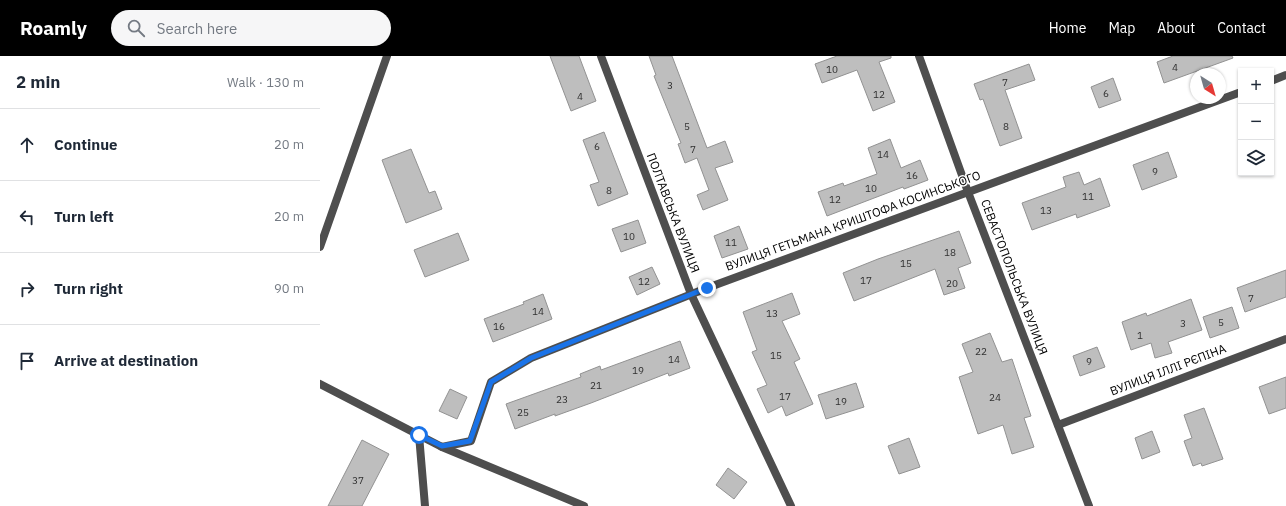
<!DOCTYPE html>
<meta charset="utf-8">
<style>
body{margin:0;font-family:"IBM Plex Sans",sans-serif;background:#f6f6f7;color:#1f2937}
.controls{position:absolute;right:12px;top:12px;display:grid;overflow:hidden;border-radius:0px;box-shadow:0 1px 3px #0004}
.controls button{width:36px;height:36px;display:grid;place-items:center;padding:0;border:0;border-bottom:1px solid #e0e1e3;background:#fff;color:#1f2937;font:20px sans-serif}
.compass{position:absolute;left:870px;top:12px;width:36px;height:36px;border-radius:50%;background:#fff;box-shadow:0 1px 3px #0004;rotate:143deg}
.stop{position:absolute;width:12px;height:12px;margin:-9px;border:3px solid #1a73e8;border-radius:50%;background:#fff}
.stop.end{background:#1a73e8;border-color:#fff;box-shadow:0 1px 4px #0008}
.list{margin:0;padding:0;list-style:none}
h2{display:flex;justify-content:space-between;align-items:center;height:52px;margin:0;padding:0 16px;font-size:17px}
h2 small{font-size:13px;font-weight:400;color:#747a83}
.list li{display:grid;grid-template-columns:26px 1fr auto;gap:12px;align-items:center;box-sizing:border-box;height:72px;padding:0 16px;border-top:1px solid #e0e1e3}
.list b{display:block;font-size:15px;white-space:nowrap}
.list em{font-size:13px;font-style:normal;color:#747a83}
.icon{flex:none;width:22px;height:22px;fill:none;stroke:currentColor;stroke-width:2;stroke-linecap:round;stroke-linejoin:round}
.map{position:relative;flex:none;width:966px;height:450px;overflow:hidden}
header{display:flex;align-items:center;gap:24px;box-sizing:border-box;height:56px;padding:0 20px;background:#000;color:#fff}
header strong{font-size:19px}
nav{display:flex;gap:22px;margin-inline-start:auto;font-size:14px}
.search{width:280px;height:36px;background:#f6f6f7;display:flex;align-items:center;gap:10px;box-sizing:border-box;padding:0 14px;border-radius:22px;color:#747a83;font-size:15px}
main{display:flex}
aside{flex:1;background:#fff}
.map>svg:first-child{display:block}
.building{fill:#bebebe;stroke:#929292}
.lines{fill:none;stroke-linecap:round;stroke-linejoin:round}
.minor{stroke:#4e4e4e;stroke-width:8}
.tertiary{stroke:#4e4e4e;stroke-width:8}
.route{stroke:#1a73e8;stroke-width:5}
.labels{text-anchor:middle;stroke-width:3;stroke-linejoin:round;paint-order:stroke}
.number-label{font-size:10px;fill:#303030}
.street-label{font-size:12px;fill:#000;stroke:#fff}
</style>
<header>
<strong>Roamly</strong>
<div class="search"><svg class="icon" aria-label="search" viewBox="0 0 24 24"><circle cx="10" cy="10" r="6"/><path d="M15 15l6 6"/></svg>Search here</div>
<nav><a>Home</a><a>Map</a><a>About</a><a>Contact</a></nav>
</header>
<main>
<aside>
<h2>2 min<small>Walk · 130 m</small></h2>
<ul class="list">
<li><svg class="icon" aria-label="ahead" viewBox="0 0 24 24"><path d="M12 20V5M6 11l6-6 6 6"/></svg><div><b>Continue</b></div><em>20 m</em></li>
<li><svg class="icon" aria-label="left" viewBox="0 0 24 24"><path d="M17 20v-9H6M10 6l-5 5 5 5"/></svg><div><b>Turn left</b></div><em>20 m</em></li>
<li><svg class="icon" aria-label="right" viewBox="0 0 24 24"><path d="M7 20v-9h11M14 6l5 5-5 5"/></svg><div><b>Turn right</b></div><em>90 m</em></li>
<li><svg class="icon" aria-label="arrive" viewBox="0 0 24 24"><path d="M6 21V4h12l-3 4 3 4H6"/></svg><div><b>Arrive at destination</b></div></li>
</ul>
</aside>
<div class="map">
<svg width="966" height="450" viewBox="0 0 966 450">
<rect width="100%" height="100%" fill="#fff"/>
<g class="building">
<path d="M 230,0 L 259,0 L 276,45 L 251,55 Z"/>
<path d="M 329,0 L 352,0 L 387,92 L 405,85 L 413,106 L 395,112 L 408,144 L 383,154 L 377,139 L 389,134 L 377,102 L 365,107 L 358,88 L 361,87 L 334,20 L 336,19 Z"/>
<path d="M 517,0 L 571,0 L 571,2 L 559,6 L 575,46 L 553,55 L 537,14 L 502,27 L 495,8 Z"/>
<path d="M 853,0 L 912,0 L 913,2 L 844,27 L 837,6 Z"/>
<path d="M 709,8 L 715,24 L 685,34 L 702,82 L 680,90 L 663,43 L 660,44 L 654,28 Z"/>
<path d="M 793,22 L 801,44 L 779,52 L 771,31 Z"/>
<path d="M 284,76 L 308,138 L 278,150 L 270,129 L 279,126 L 263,84 Z"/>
<path d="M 570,83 L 581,112 L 600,104 L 608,124 L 584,133 L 583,131 L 507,160 L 498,136 L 523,127 L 524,130 L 557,118 L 548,92 Z"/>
<path d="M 91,93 L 109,137 L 115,135 L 122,153 L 86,167 L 62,104 Z"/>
<path d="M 848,96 L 857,121 L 822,134 L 813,109 Z"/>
<path d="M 759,116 L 764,129 L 780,122 L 790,150 L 757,162 L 756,158 L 712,174 L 702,147 L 746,131 L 743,121 Z"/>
<path d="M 318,164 L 326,187 L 301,196 L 292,173 Z"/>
<path d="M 419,170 L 428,193 L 402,202 L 394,180 Z"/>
<path d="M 639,175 L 651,207 L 638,212 L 645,232 L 624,239 L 615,213 L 534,245 L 523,217 L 558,203 Z"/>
<path d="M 138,177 L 149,204 L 105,221 L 94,194 Z"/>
<path d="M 332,211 L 340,228 L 317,239 L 309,221 Z"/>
<path d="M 966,214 L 966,241 L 925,256 L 917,232 Z"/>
<path d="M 472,237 L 480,258 L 462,265 L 480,303 L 474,306 L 493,348 L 466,360 L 462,350 L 448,357 L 437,333 L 447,329 L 432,296 L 437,294 L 423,256 Z"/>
<path d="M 223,238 L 232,263 L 173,286 L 164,263 L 204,248 L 203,246 Z"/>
<path d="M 871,243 L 882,274 L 848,286 L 852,297 L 835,302 L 831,287 L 811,294 L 802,266 L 826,257 L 827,260 Z"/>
<path d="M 912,251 L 919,272 L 890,282 L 883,261 Z"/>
<path d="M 670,277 L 682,306 L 692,303 L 711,360 L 704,362 L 714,391 L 692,398 L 683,369 L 658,378 L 639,321 L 653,316 L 642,288 Z"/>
<path d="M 360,285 L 370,312 L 349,320 L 348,317 L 271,347 L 235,360 L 235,358 L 195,373 L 186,348 L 261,321 L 260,318 L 280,310 L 281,314 Z"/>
<path d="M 777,291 L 785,311 L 760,320 L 753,300 Z"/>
<path d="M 966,321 L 966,352 L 949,358 L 939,331 Z"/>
<path d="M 536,327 L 544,351 L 506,363 L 498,339 Z"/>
<path d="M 130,333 L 147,341 L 137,363 L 119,355 Z"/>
<path d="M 884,352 L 903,403 L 882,410 L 881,407 L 873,410 L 864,385 L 872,382 L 864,359 Z"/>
<path d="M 832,375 L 840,396 L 822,403 L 815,382 Z"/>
<path d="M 589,382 L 600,411 L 579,418 L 568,390 Z"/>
<path d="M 42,384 L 69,398 L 42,450 L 8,450 Z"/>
<path d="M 408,412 L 427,426 L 414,443 L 396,429 Z"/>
</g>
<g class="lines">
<g class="minor">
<path d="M 281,0 L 371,238 L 471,450"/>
<path d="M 599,0 L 648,136 L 769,450"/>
<path d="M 951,25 L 966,19"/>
<path d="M 0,328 L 122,391 L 151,385 L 171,326 L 211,302 L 387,232 L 921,36"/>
<path d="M 738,369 L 966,283"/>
<path d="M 99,379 L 105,450"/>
<path d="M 122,391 L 264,450"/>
</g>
<path class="tertiary" d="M 0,191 L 67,0"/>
</g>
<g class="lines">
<path class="route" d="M 99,379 L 122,390 L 150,385 L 171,326 L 211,302 L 387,232"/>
</g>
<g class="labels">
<g class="number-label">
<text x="855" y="15">4</text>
<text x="512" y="17">10</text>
<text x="685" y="30">7</text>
<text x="350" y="33">3</text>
<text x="786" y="41">6</text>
<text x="559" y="42">12</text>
<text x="260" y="44">4</text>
<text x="367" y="74">5</text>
<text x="686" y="74">8</text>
<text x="277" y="94">6</text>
<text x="373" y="97">7</text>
<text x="563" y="102">14</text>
<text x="835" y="119">9</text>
<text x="592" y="123">16</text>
<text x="551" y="136">10</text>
<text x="289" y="138">8</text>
<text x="768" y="144">11</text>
<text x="515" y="147">12</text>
<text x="726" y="158">13</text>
<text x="309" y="184">10</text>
<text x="411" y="190">11</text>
<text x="630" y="200">18</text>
<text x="586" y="211">15</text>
<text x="546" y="228">17</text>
<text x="324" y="229">12</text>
<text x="632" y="231">20</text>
<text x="931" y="246">7</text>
<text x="218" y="259">14</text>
<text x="452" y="261">13</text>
<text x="901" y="270">5</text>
<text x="863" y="271">3</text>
<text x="179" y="274">16</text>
<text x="820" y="283">1</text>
<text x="661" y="299">22</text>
<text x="456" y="303">15</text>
<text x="354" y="307">14</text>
<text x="769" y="309">9</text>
<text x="318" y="318">19</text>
<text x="276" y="333">21</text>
<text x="465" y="344">17</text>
<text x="675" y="345">24</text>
<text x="242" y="347">23</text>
<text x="521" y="349">19</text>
<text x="203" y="360">25</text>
<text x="38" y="428">37</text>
</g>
<g class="street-label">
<text transform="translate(353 157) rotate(69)" y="4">ПОЛТАВСЬКА ВУЛИЦЯ</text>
<text transform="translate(533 165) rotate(-20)" y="4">ВУЛИЦЯ ГЕТЬМАНА КРИШТОФА КОСИНСЬКОГО</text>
<text transform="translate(694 221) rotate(69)" y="4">СЕВАСТОПОЛЬСЬКА ВУЛИЦЯ</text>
<text transform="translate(848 314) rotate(-21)" y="4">ВУЛИЦЯ ІЛЛІ РЄПІНА</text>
</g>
</g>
</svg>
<div class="controls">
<button>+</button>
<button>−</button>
<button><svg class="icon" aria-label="layers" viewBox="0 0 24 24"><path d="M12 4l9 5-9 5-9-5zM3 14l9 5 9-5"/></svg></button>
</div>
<svg class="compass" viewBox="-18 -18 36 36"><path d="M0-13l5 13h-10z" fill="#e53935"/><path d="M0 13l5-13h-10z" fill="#747a83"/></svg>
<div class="stop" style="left:99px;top:379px"></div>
<div class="stop end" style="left:387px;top:232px"></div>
</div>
</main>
